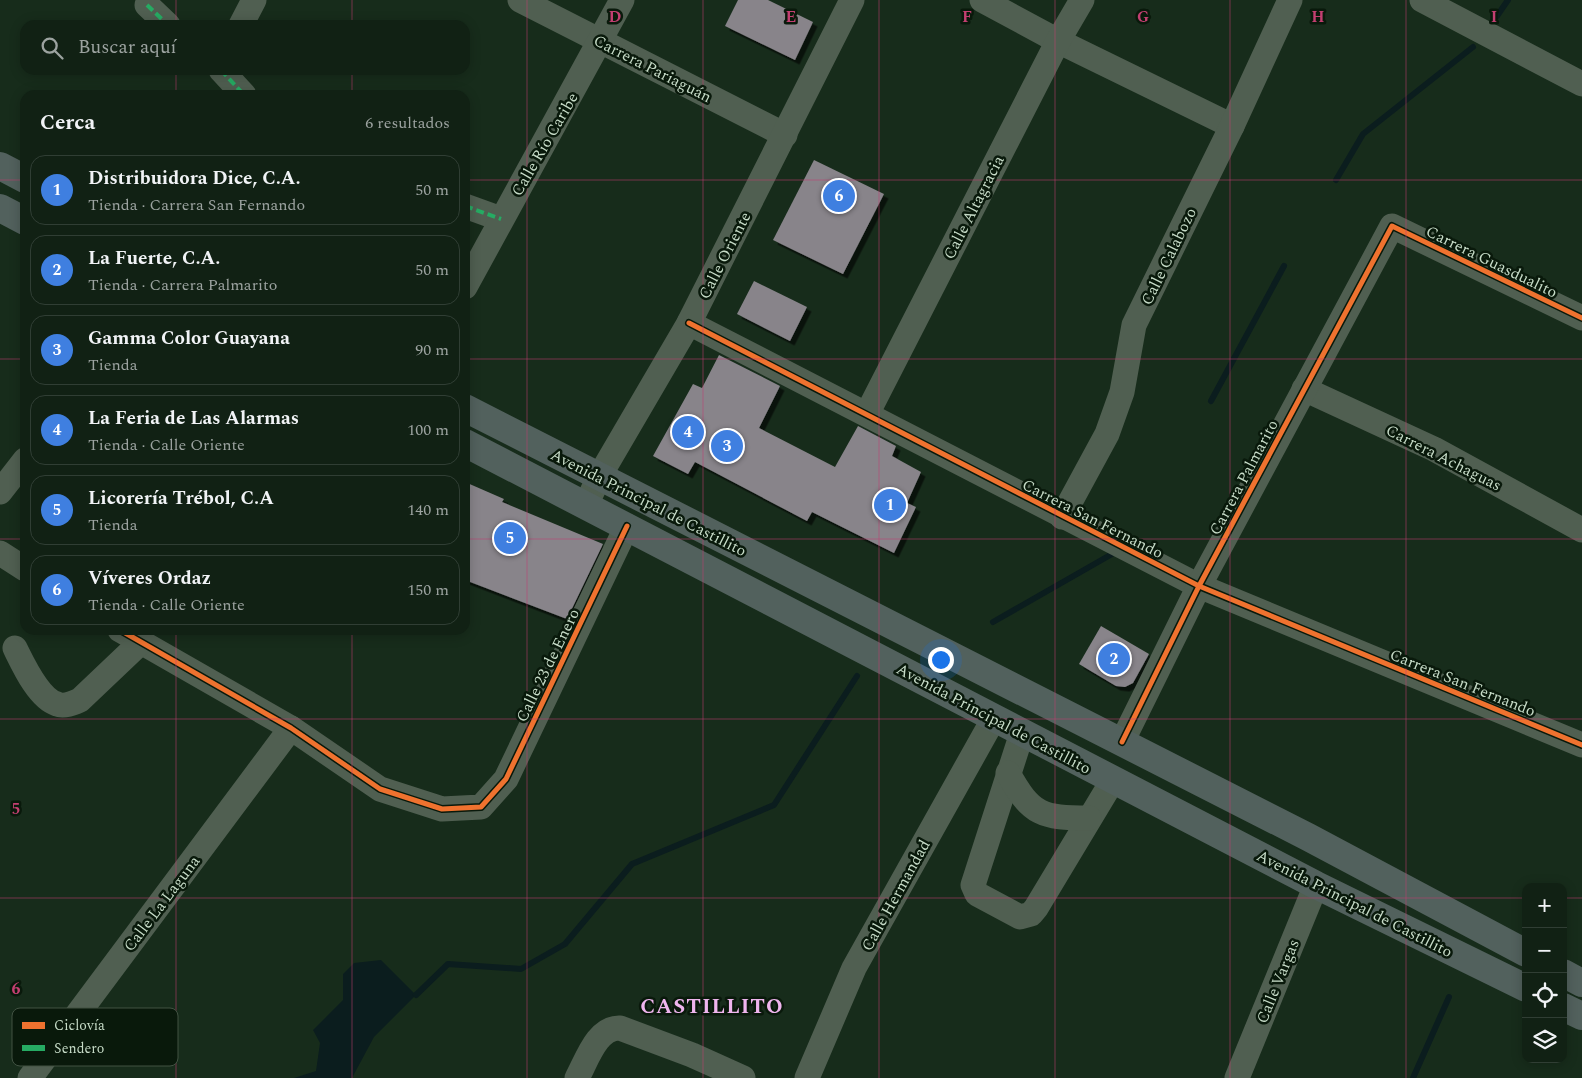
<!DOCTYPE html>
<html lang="es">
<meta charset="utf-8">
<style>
body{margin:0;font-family:Spectral,serif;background:#1e2e22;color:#f1f3f6}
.controls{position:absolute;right:15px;bottom:15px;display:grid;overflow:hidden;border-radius:10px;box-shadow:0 2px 12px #0003}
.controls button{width:45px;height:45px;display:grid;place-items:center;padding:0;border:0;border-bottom:1px solid #303e34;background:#112114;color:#f1f3f6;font:25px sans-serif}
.you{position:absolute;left:940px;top:659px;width:18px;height:18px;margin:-12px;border:4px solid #fff;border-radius:50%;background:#1a73e8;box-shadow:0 0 0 8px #1a73e833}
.badge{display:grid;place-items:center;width:32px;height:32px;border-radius:50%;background:#d93025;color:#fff;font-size:16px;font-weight:700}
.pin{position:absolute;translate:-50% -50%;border:2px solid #fff;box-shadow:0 1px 5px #0006}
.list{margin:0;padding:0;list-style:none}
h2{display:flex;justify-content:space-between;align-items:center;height:65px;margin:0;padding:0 20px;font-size:21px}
h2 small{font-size:16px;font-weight:400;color:#9ca3a0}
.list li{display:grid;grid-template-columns:32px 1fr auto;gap:15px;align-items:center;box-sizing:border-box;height:70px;margin:0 10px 10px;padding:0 10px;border:1px solid #303e34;border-radius:15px}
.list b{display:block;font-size:19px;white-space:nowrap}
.list p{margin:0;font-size:16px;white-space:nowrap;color:#9ca3a0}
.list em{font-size:16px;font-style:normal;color:#9ca3a0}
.icon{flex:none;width:28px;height:28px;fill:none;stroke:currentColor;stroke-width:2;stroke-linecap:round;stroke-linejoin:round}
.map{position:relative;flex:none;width:1582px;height:1078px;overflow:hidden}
.search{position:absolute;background:#112114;box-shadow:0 2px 12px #0003;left:20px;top:20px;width:450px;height:55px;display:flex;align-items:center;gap:12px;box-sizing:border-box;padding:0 18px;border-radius:15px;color:#9ca3a0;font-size:19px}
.panel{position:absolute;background:#112114;box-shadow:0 2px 12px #0003;left:20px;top:90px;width:450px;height:545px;border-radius:15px}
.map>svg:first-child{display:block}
.water{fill:#0b1d1e}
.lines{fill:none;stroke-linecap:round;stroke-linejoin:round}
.stream{stroke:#0b1d1e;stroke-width:6}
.building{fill:#88848a;filter:url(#shadow)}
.minor{stroke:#505f51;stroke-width:25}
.major{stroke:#52615d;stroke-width:28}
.quiet{stroke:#26ab63;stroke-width:4;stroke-dasharray:8 4;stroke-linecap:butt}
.cycleway-casing{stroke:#09190b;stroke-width:8}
.cycleway{stroke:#ef722f;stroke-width:5}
.grid{fill:none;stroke:#c33f71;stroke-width:1;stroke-opacity:0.55}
.labels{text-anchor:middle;stroke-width:5;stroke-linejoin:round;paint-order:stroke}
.street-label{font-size:16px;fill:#c6dbc7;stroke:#09190b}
.district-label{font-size:21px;font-weight:bold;letter-spacing:1px;fill:#efb5ee;stroke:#09190b}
.key{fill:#09190b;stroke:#425343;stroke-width:1}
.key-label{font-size:14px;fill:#c6dbc7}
.grid-label{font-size:16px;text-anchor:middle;font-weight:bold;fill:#c33f71;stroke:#09190b;stroke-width:5;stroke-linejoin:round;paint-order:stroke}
</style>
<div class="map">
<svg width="1582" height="1078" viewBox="0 0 1582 1078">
<defs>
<filter id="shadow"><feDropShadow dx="4.5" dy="4.5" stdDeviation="0" flood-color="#0009"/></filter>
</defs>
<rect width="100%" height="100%" fill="#172c1b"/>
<path class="water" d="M 381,960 L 416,995 L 374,1037 L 352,1078 L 294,1078 L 316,1071 L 320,1043 L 313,1030 L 343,1000 L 343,974 L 354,963 Z"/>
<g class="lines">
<g class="stream">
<path d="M 1497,16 L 1508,0"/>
<path d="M 1336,180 L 1363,134 L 1473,47"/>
<path d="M 1211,401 L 1284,266"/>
<path d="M 993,622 L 1112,554"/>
<path d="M 416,995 L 448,964 L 521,969 L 565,944 L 632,864 L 774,805 L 857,676"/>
<path d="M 1413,1078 L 1449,997"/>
</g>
</g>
<g class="building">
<path d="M 738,0 L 768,0 L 813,22 L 795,60 L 725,26 Z"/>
<path d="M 814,160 L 884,194 L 843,274 L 773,240 Z"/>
<path d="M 754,281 L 807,307 L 790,341 L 737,314 Z"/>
<path d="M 719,355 L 780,386 L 759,428 L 835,467 L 858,426 L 896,446 L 892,456 L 921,472 L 907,503 L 916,507 L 894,553 L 812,512 L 807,521 L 695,462 L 688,474 L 653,456 L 693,384 L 702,388 Z"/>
<path d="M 465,482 L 504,499 L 502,502 L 603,544 L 567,619 L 465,580 Z"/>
<path d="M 1101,626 L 1149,654 L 1133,683 L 1125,687 L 1116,686 L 1079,664 Z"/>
</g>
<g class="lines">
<g class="minor">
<path d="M 520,0 L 785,135"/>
<path d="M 982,0 L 1058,41 L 1232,126"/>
<path d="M 1422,0 L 1582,84"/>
<path d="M 147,5 L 168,25"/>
<path d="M 241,25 L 254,0"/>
<path d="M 221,70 L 244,95"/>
<path d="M 465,206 L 501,219"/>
<path d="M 465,287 L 622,0"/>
<path d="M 689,323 L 1199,586 L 1582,745"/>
<path d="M 1304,389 L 1434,449 L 1582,530"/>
<path d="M 867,414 L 1058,41 L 1082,0"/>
<path d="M 0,492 L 25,460"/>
<path d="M 586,505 L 599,477 L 689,323 L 852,0"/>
<path d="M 1062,517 L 1107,434 L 1122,392 L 1134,325 L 1232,126 L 1290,0"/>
<path d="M 0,553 L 25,569"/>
<path d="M 120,630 L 291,728 L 380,789 L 442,809 L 481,807 L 506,779 L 627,526"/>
<path d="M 15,648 C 23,664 38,698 57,704 C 64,707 73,703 80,700 L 140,643"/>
<path d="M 1022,733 L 973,885 L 977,894 L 1020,917 L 1031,914 L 1036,908 L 1113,780"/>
<path d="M 1122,742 L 1199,586 L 1392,226 L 1582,318"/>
<path d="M 1008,773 C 1031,815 1042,818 1089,818"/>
<path d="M 30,1078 L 291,728"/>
<path d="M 577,1078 C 587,1060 597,1027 620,1028 L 692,1055 L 743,1078"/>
<path d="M 807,1078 L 854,968 L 994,718"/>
<path d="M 1237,1078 L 1316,885"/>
</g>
<g class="major">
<path d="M 0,166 L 25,179"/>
<path d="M 0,208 L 25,221"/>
<path d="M 465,408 L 1308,837 L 1526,953"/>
<path d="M 465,443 L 1316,885 L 1526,988"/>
<path d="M 1563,973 L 1582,983"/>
<path d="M 1563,1007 L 1582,1016"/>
</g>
<g class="quiet">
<path d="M 147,5 L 168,25"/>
<path d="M 221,70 L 244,95"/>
<path d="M 465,206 L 501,219"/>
</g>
<g class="cycleway-casing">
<g id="cycleway">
<path d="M 689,323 L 1199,586 L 1582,745"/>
<path d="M 120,630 L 291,728 L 380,789 L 442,809 L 481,807 L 506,779 L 627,526"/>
<path d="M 1122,742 L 1199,586 L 1392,226 L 1582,318"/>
</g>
</g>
<use href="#cycleway" class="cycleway"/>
</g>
<path class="grid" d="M 176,0 L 176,25M 352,0 L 352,25M 527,0 L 527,1078M 703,0 L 703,1078M 879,0 L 879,1078M 1055,0 L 1055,1078M 1230,0 L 1230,1078M 1406,0 L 1406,1078M 176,70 L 176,95M 352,70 L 352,95M 0,180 L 25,180M 465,180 L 1582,180M 0,359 L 25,359M 465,359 L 1582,359M 0,539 L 25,539M 465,539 L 1582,539M 176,630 L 176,1078M 352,630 L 352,1078M 0,719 L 1582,719M 0,898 L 1526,898M 1563,898 L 1582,898"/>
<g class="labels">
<g class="street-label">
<text transform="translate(653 68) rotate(27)" y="6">Carrera Pariaguán</text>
<text transform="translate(544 144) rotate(-60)" y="6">Calle Río Caribe</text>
<text transform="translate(973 207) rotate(-63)" y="6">Calle Altagracia</text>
<text transform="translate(724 255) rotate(-63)" y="6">Calle Oriente</text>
<text transform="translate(1168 256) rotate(-64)" y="6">Calle Calabozo</text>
<text transform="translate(1492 261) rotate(26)" y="6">Carrera Guasdualito</text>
<text transform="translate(1444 457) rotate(27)" y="6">Carrera Achaguas</text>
<text transform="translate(1243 477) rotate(-62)" y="6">Carrera Palmarito</text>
<text transform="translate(649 502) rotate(27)" y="6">Avenida Principal de Castillito</text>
<text transform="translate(1093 518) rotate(27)" y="6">Carrera San Fernando</text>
<text transform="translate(547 665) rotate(-64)" y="6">Calle 23 de Enero</text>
<text transform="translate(1463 682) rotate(22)" y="6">Carrera San Fernando</text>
<text transform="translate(994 718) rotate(28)" y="6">Avenida Principal de Castillito</text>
<text transform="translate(895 895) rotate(-61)" y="6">Calle Hermandad</text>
<text transform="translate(161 903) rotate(-53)" y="6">Calle La Laguna</text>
<text transform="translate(1355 903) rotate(27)" y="6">Avenida Principal de Castillito</text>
<text transform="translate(1277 981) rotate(-68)" y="6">Calle Vargas</text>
</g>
<g class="district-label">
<text x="712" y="1013">CASTILLITO</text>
</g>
</g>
<rect x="12" y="1008" width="166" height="58" rx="8" class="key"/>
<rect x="22" y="1022" width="23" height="7" fill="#ef722f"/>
<rect x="22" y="1045" width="23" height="6" fill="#26ab63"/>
<g class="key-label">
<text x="54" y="1030">Ciclovía</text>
<text x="54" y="1053">Sendero</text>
</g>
<g class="grid-label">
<text x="615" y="22">D</text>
<text x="791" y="22">E</text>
<text x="967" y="22">F</text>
<text x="1143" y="22">G</text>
<text x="1318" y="22">H</text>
<text x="1494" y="22">I</text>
<text x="16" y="814">5</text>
<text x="16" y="994">6</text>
</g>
</svg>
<div class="controls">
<button>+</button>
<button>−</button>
<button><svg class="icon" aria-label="locate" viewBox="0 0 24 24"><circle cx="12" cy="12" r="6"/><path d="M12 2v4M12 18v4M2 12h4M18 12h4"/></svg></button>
<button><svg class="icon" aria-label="layers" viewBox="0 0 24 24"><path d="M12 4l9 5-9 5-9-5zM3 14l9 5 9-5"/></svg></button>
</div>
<div class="you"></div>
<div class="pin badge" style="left:890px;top:505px;background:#3f7fe0">1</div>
<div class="pin badge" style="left:1114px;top:659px;background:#3f7fe0">2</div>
<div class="pin badge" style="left:727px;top:446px;background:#3f7fe0">3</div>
<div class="pin badge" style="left:688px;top:432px;background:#3f7fe0">4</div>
<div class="pin badge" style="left:510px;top:538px;background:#3f7fe0">5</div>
<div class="pin badge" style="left:839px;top:196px;background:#3f7fe0">6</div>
<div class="search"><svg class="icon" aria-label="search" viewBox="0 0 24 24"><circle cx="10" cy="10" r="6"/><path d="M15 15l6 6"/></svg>Buscar aquí</div>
<section class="panel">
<h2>Cerca<small>6 resultados</small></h2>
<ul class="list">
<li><span class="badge" style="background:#3f7fe0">1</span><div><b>Distribuidora Dice, C.A.</b><p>Tienda · Carrera San Fernando</p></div><em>50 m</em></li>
<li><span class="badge" style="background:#3f7fe0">2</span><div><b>La Fuerte, C.A.</b><p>Tienda · Carrera Palmarito</p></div><em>50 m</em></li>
<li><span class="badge" style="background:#3f7fe0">3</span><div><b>Gamma Color Guayana</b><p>Tienda</p></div><em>90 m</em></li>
<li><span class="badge" style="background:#3f7fe0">4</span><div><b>La Feria de Las Alarmas</b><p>Tienda · Calle Oriente</p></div><em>100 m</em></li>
<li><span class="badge" style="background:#3f7fe0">5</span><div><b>Licorería Trébol, C.A</b><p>Tienda</p></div><em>140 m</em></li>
<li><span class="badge" style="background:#3f7fe0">6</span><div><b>Víveres Ordaz</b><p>Tienda · Calle Oriente</p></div><em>150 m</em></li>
</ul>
</section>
</div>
